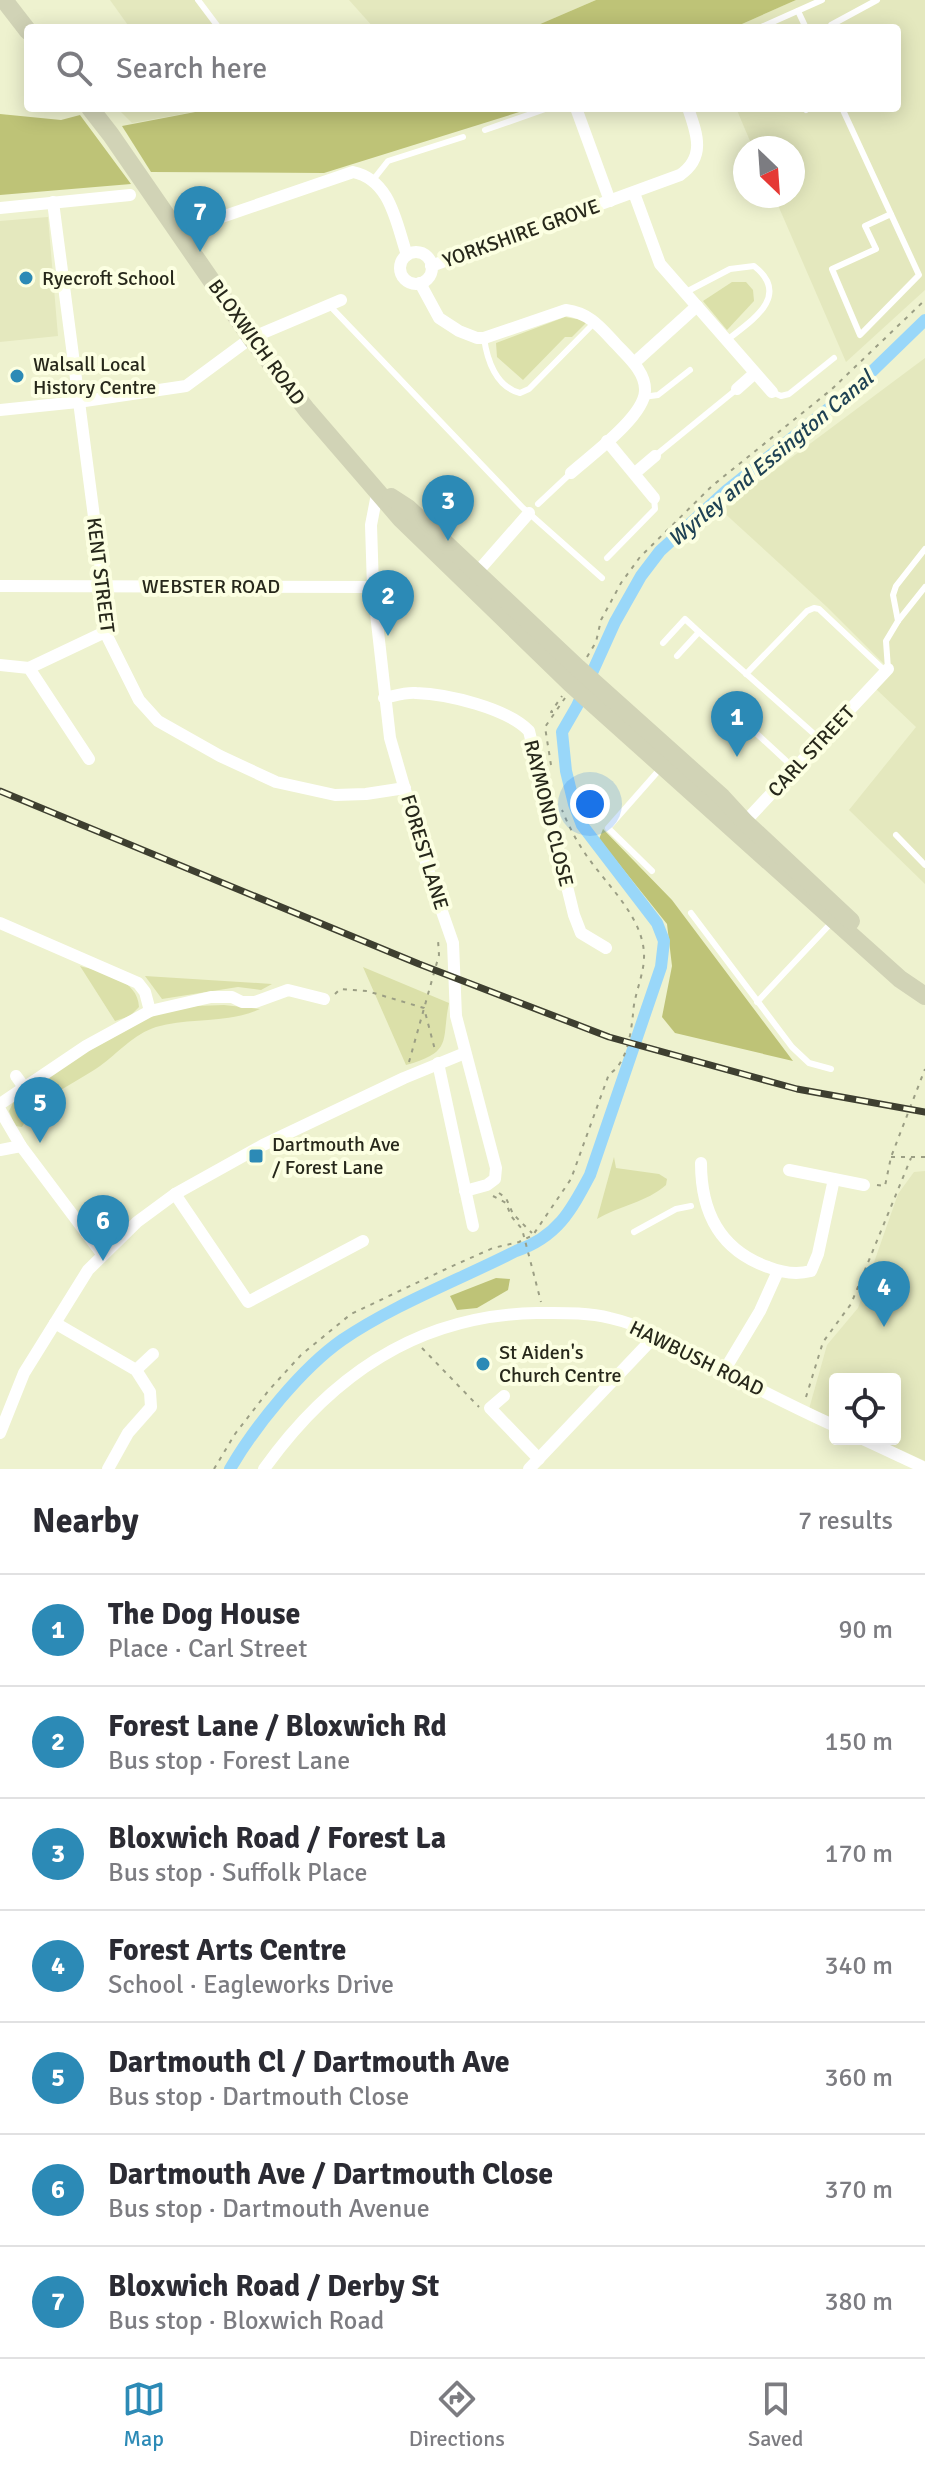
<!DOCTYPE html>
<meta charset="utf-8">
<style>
body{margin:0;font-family:Signika,sans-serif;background:#f2f2f3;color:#2b2b33}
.controls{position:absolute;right:24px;bottom:24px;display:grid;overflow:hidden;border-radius:8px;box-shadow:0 4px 20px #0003}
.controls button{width:72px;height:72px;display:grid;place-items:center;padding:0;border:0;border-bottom:2px solid #e1e1e2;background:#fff;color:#2b2b33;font:40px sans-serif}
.compass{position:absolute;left:733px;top:136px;width:72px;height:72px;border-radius:50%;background:#fff;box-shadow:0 4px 20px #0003;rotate:155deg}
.you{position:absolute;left:590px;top:804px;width:28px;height:28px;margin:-20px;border:6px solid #fff;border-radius:50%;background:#1a73e8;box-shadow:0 0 0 12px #1a73e833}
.badge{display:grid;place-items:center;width:52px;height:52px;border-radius:50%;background:#2c8ab6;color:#fff;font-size:26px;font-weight:700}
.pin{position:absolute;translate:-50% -66px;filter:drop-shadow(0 2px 4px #0008)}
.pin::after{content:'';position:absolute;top:42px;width:28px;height:24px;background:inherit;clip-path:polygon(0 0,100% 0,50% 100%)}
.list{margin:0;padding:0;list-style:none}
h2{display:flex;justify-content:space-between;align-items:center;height:104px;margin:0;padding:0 32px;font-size:34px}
h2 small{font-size:26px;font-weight:400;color:#7c7c81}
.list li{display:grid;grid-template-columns:52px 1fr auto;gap:24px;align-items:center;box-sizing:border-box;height:112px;padding:0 32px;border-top:2px solid #e1e1e2}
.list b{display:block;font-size:30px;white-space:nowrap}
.list p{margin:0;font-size:26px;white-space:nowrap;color:#7c7c81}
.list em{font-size:26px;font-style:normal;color:#7c7c81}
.icon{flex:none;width:44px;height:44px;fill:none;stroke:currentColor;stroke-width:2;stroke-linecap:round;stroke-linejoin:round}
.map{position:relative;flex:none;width:925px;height:1469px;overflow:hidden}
.search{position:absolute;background:#fff;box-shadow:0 4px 20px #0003;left:24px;right:24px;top:24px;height:88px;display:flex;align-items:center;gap:20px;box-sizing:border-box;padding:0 28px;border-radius:8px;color:#7c7c81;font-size:30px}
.sheet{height:888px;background:#fff}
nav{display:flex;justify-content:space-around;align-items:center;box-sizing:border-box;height:112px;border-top:2px solid #e1e1e2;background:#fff;font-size:22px;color:#7c7c81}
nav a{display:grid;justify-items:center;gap:4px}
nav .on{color:#2c8ab6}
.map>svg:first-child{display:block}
.built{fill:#e4e8be}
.green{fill:#dbe0a9}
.forest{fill:#bec377}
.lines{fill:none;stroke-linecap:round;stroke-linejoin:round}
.canal{stroke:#99d7f9;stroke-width:12}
.path{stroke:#9b9e84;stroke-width:2;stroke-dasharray:4 6;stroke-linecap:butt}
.service{stroke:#fff;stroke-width:6}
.minor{stroke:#fff;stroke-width:12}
.secondary{stroke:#d1d3b6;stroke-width:18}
.rail-casing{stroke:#3e3f30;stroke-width:7}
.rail{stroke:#fcffe2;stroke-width:4;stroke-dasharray:12;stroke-linecap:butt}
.poi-dot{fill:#2c8ab6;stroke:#fcffe2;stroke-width:3}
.labels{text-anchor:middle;stroke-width:8;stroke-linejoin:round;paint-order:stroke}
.street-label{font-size:20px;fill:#27281b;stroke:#fcffe2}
.poi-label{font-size:20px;fill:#27281b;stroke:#fcffe2;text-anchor:start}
.water-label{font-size:22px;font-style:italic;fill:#1f4254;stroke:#fcffe2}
</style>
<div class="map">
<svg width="925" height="1469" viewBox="0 0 925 1469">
<rect width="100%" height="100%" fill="#eef2cf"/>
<g class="built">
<path d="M 110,0 L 198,0 L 220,28 L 130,28 Z"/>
<path d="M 349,0 L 596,0 L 531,28 L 374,28 Z"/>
<path d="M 796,0 L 925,0 L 925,290 L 846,362 L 774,196 L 793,196 L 793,148 L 753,148 L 736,108 L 897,108 L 897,28 L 733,28 Z"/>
<path d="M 117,108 L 216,108 L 132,123 Z"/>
<path d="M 48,217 L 58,336 L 0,342 L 0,221 Z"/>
<path d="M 925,358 L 925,884 L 849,810 L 916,727 L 876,689 L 892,672 L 827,607 L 721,510 Z"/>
<path d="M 925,1171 L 925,1461 L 877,1439 L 895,1439 L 895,1379 L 835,1379 L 835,1420 L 809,1409 L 827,1345 L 858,1308 L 898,1194 L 914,1172 Z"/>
</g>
<g class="green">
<path d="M 732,282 L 746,282 L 753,290 L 754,301 L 727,330 L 703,301 Z"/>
<path d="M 565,317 L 588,321 L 572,337 L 565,337 L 523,380 L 497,357 L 496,343 Z"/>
<path d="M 80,966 C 102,972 138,979 139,1007 L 130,1016 L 115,1021 Z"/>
<path d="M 363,967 L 449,1003 C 441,1040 454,1052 406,1065 Z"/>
<path d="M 145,976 L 272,984 L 261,990 L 238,987 L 162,999 Z"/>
<path d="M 224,1005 L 260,1009 C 228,1024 191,1017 156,1027 C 134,1034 118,1053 100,1066 C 73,1085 39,1097 22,1127 L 15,1126 L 9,1111 L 15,1099 L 22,1096 L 29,1102 L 36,1096 L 35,1086 L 66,1063 L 154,1015 L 196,1006 Z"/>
<path d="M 614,1157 L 616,1168 L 659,1174 L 667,1179 L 666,1185 C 647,1202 619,1206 597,1219 Z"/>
</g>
<g class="forest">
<path d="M 596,0 L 796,0 L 733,28 L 531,28 Z"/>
<path d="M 216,108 L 532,108 L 324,173 L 151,172 L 122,126 Z"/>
<path d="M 0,114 L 61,120 L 80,115 L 131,184 L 0,195 Z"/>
<path d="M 603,829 L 672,900 L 793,1061 L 675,1033 L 662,1017 L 672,966 L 667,924 L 599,839 Z"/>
<path d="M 496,1278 L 510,1279 L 508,1290 L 477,1308 L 457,1310 L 450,1296 Z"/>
</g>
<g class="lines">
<path class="canal" d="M 230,1469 C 255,1426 302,1368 342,1340 C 395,1304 459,1280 516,1251 C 557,1237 571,1211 590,1175 L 661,967 L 664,941 L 657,923 L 582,825 L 574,804 L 566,771 L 562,732 L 577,706 L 615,622 L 641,576 L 660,551 L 726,491 L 858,385 L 925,320"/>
<g class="path">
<path d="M 587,657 L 596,642 L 601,620 L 621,583 L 640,557 L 712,486 L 832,389 L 925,300"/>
<path d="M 553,712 L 551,712 L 562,696"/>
<path d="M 551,765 L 545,727 L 565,698"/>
<path d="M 335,994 L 340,989 L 367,991 L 424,1008 L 435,1050"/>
<path d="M 409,1062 L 439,955 L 438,940"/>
<path d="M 891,1157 L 925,1157"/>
<path d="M 877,1185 L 885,1186 L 891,1157 L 925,1069"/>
<path d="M 499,1193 L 506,1198 L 513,1214 L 532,1233"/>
<path d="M 493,1196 L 506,1203 L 511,1216 L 522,1229 L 541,1302"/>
<path d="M 422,1348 L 479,1407"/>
<path d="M 806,1397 L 823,1342 L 851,1304 L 911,1158"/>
<path d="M 214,1469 L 235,1434 L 269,1390 L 301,1355 L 351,1314 L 448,1268 L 493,1248 L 519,1242 L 533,1235 L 571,1179 L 609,1074 C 627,1064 631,1033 633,1014 C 634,993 645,974 644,953 C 642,917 609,887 589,859 C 578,844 569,827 562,810"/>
</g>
<g class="service">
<path d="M 198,0 L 219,28"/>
<path d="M 798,11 L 806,28"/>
<path d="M 759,28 L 822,0"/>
<path d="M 830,28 L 831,25 L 877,0"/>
<path d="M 842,108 L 919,275 L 860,335 L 832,269 L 876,249 L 865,226 L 891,214"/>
<path d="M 806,110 L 809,108"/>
<path d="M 485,130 L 548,108"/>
<path d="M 373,180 L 388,161 L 463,137"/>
<path d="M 686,292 L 730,269 L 754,266 C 792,296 751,321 727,340"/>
<path d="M 330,306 L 523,508 L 602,578"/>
<path d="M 484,338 C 487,360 496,387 520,393 L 529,389 L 595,322"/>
<path d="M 772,392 L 781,396 L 789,394 L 834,358"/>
<path d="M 643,397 L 658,395 L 690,370"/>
<path d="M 656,455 L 737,389"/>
<path d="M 538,504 L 571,473"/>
<path d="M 607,558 L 655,509 L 654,498"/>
<path d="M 898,621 L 893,595 L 896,586 L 925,549"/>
<path d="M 699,632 L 822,741"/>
<path d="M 663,643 L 685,619 L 699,632 L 677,656"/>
<path d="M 888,669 L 886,641 L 898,621 L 925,587"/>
<path d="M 746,674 L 807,611 L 814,608 L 819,609 L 885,671"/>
<path d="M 756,733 L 795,769"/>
<path d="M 896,835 L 925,865"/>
<path d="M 652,871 L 608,828 L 660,769"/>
<path d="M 691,913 L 792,1047 L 809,1063 L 831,1069"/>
<path d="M 757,1002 L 833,921"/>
<path d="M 634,1232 L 676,1209 L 691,1206"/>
</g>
<g class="minor">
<path d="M 576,108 L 610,201"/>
<path d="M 634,193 L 660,264 L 772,392"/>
<path d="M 53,202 L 103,586 L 105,632 L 139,700 L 158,721 L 220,756 L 276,782 L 335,795 L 366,794 L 405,788"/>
<path d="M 0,208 L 130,195"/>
<path d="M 178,232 L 353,172 C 391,180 396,223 407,255"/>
<circle cx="416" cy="268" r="16"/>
<path d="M 431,266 L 680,175 C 706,157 697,134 688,108"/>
<path d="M 420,283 L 439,318 L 459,331 L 477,338 L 484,338 L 566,310 C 590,313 601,328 616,344 C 628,357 646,372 645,391 C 644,417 590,456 571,473"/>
<path d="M 634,363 L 697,306"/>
<path d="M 737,389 L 755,373"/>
<path d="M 0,410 L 78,402 L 186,386 L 251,338 L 341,300"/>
<path d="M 607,441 L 654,498"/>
<path d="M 635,473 L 655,456"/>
<path d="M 378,489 L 371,525 L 373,587 L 390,738 L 432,883 L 453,943 L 456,1016 L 496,1168 L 495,1179 L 487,1185 L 465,1191"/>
<path d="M 473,577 L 529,513"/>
<path d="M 0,586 L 373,587"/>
<path d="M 0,665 L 29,668 L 89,759"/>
<path d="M 29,668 L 105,632"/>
<path d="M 384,698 C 394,696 406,692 416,693 C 447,694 507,708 529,731 L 574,915 L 581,933 L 606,948"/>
<path d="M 740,827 L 888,669"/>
<path d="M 0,923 L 138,983 L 145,992 L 150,1011"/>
<path d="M 438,1063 L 473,1226"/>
<path d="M 16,1076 L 31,1097"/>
<path d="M 0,1104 L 86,1046 L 150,1011 L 211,997 L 232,997 L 242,1002 L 255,1002 L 288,990 L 324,999"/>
<path d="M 0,1110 L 21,1146 L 102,1254"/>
<path d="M 0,1150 L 21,1146"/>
<path d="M 701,1163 C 701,1212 720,1250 768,1267 C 783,1273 796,1275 811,1271 L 818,1254 L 834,1179"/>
<path d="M 789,1170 L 864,1185"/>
<path d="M 175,1194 L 248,1302 L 363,1241"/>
<path d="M 55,1323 L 136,1370 L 150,1392 L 151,1407 L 128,1433 L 108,1469"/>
<path d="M 136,1370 L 153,1354"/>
<path d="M 724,1371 L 760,1311 L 778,1271"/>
<path d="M 504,1396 L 490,1408 L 539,1459"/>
<path d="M 0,1433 L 24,1373 L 88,1270 L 137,1222 L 175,1194 L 263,1145 L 404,1078 L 465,1053"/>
<path d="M 863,1439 L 925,1468"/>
<path d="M 264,1469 C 331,1375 418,1315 537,1313 C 561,1313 587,1312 610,1318 C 650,1327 685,1350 720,1369 C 758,1389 796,1408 835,1426"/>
<path d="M 529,1469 L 657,1334"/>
</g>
<g class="secondary">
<path d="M 4,0 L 28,31"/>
<path d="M 90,108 L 111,135 L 251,338 L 307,410 L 401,519 L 571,684 L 900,979 L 925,996"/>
<path d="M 391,497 L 408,508 L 578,668 L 722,797 L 745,822 L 851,921"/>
</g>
<g class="rail-casing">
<path id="rail" d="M 0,791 L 419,964 L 609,1037 L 797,1089 L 925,1112"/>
</g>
<use href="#rail" class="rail"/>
</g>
<g class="poi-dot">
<circle cx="26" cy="278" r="8"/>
<circle cx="17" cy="376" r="8"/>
<rect x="248" y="1148" width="16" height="16" rx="4"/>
<circle cx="483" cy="1364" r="8"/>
</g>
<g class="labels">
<g class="street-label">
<text transform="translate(521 233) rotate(-20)" y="7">YORKSHIRE GROVE</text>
<text transform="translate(257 342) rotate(54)" y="7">BLOXWICH ROAD</text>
<text transform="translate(101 575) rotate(83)" y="7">KENT STREET</text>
<text x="211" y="593">WEBSTER ROAD</text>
<text transform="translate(811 751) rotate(-47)" y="7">CARL STREET</text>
<text transform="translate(549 813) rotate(76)" y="7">RAYMOND CLOSE</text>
<text transform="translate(425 852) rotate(73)" y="7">FOREST LANE</text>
<text transform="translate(697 1358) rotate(26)" y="7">HAWBUSH ROAD</text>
</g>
<g class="poi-label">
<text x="42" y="285">Ryecroft School</text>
<text x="33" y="371">Walsall Local<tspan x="33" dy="23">History Centre</tspan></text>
<text x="272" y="1151">Dartmouth Ave<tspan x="272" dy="23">/ Forest Lane</tspan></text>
<text x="499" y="1359">St Aiden's<tspan x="499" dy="23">Church Centre</tspan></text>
</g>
<g class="water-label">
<text transform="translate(770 458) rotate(-40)" y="8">Wyrley and Essington Canal</text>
</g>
</g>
</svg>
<div class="controls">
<button><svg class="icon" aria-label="locate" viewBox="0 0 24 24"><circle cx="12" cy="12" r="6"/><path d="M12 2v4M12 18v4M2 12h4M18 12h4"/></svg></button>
</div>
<svg class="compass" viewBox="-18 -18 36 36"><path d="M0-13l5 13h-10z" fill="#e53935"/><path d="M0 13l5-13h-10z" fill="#7c7c81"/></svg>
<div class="you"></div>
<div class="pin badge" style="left:737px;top:757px">1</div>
<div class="pin badge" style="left:388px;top:636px">2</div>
<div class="pin badge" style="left:448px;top:541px">3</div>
<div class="pin badge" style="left:884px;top:1327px">4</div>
<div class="pin badge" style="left:40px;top:1143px">5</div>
<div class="pin badge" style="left:103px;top:1261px">6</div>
<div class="pin badge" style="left:200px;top:252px">7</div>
<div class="search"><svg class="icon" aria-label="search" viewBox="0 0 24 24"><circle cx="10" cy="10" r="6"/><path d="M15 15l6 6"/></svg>Search here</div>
</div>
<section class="sheet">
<h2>Nearby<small>7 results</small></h2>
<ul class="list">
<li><span class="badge">1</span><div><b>The Dog House</b><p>Place · Carl Street</p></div><em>90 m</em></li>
<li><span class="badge">2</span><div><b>Forest Lane / Bloxwich Rd</b><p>Bus stop · Forest Lane</p></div><em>150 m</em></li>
<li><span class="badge">3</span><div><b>Bloxwich Road / Forest La</b><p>Bus stop · Suffolk Place</p></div><em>170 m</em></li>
<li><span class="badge">4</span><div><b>Forest Arts Centre</b><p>School · Eagleworks Drive</p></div><em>340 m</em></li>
<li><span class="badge">5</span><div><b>Dartmouth Cl / Dartmouth Ave</b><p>Bus stop · Dartmouth Close</p></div><em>360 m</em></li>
<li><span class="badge">6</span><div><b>Dartmouth Ave / Dartmouth Close</b><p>Bus stop · Dartmouth Avenue</p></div><em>370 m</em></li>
<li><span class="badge">7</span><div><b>Bloxwich Road / Derby St</b><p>Bus stop · Bloxwich Road</p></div><em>380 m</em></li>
</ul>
</section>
<nav>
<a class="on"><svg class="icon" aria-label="map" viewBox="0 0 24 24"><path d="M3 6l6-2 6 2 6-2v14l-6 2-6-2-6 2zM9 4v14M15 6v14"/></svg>Map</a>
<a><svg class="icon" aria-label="directions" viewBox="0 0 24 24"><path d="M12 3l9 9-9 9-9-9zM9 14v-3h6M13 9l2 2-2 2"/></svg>Directions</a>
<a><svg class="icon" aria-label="saved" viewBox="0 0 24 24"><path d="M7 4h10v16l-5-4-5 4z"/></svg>Saved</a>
</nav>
